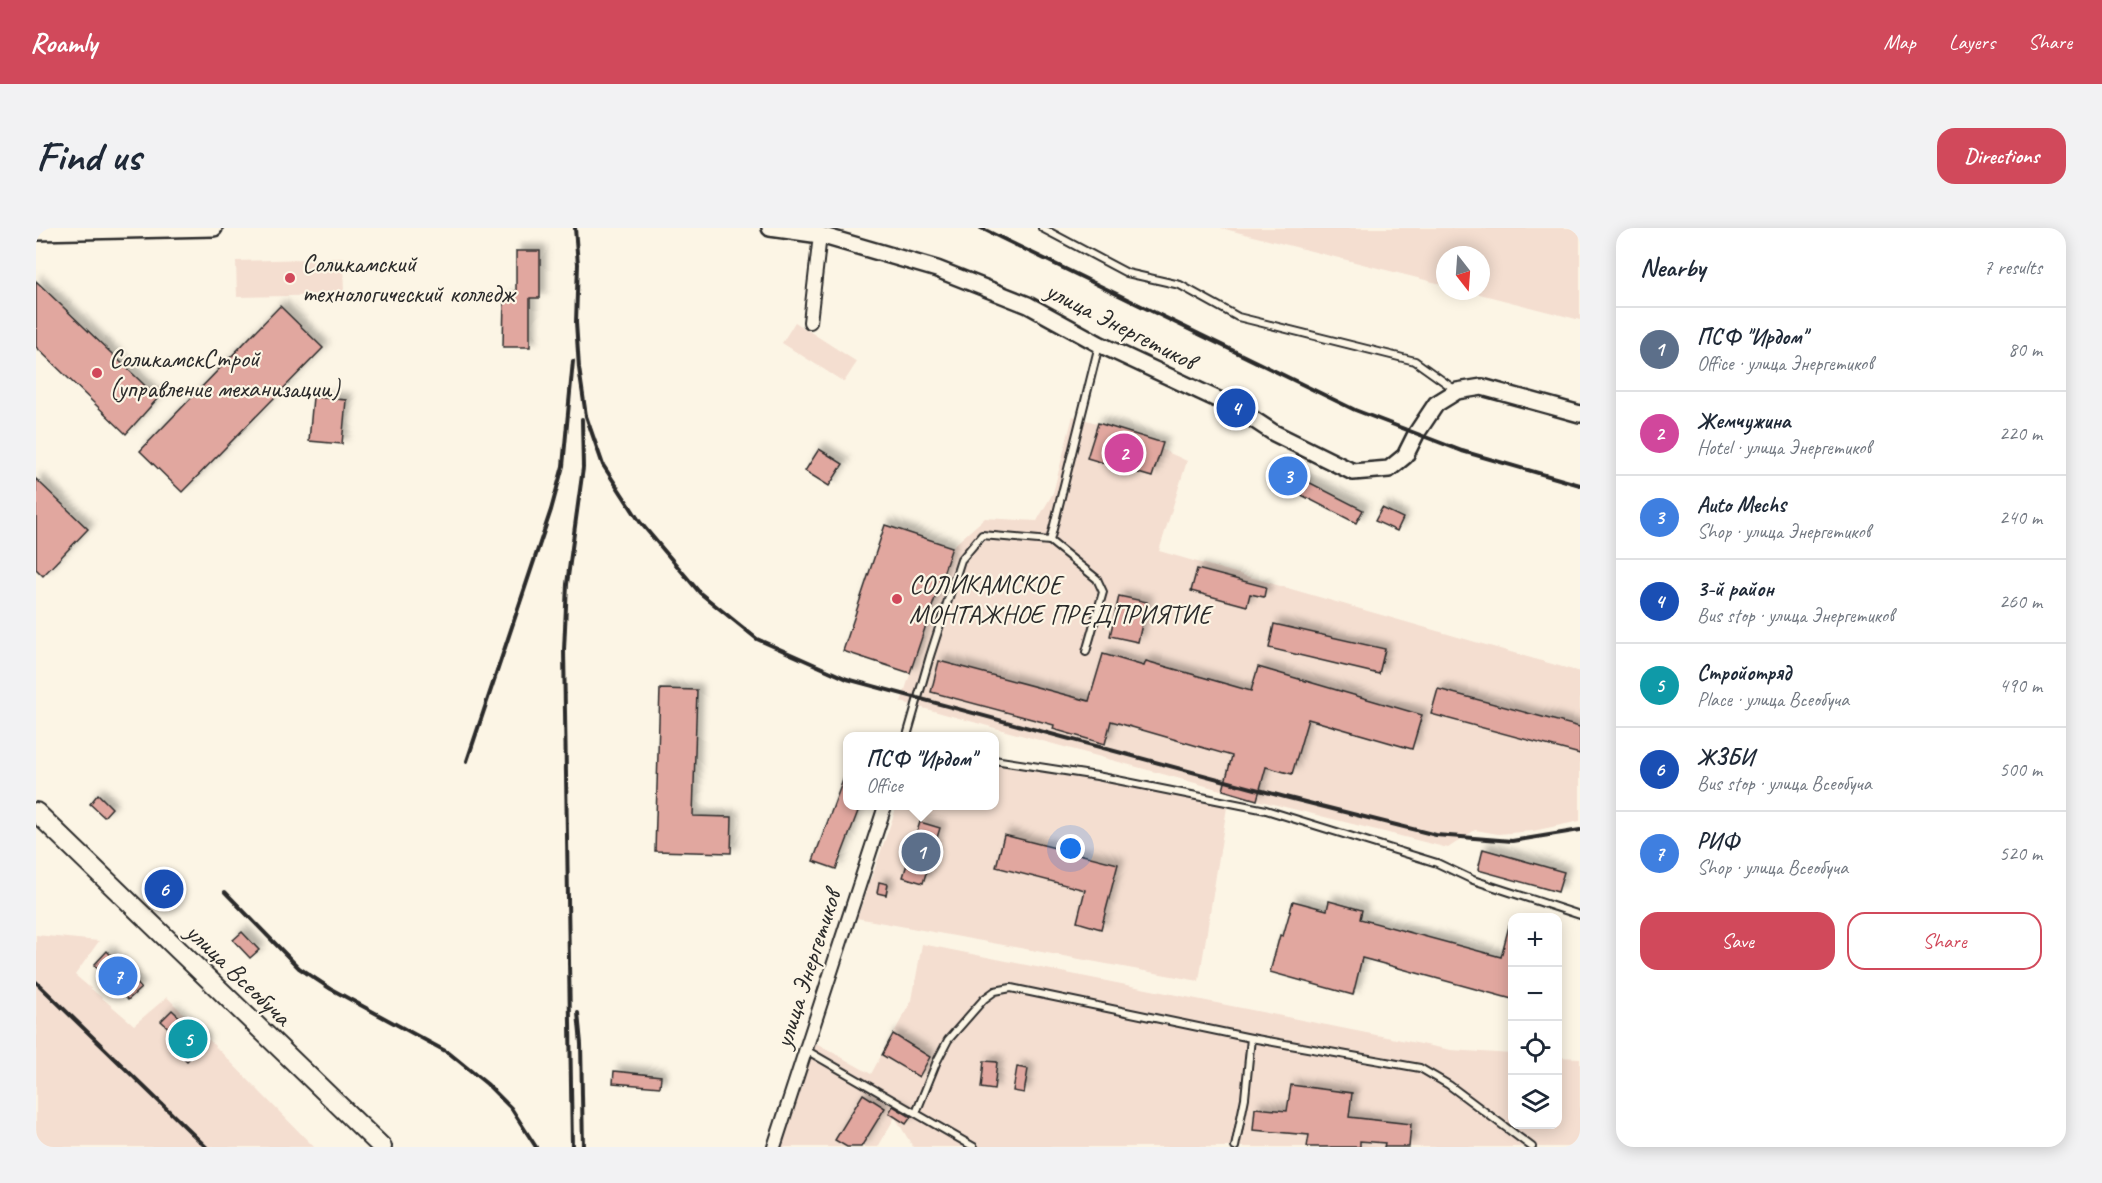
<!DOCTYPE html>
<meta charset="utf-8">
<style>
body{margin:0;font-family:Caveat,sans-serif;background:#f2f2f3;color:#1f2937}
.controls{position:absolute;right:18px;bottom:18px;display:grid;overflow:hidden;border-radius:12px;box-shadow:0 3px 15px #0003}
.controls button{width:54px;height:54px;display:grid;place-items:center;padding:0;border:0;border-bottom:2px solid #e0e1e3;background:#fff;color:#1f2937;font:30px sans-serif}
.compass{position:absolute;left:1400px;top:18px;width:54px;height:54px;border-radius:50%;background:#fff;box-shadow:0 3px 15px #0003;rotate:163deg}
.you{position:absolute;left:1035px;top:621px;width:21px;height:21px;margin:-15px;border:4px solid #fff;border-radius:50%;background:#1a73e8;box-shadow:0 0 0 9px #1a73e833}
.badge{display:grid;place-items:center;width:39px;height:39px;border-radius:50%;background:#d1495b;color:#fff;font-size:20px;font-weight:700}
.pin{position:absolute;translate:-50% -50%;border:3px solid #fff;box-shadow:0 2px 6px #0006}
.popup{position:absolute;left:807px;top:504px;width:156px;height:78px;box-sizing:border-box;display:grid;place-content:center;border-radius:12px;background:#fff;filter:drop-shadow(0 2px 4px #0005);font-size:20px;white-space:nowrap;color:#747a83}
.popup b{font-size:22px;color:#1f2937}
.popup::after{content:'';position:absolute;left:50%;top:100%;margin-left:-12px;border:12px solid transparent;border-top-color:#fff}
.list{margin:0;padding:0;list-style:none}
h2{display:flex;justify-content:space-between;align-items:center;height:78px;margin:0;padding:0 24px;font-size:26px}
h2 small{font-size:20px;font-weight:400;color:#747a83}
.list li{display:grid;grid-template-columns:39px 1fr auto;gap:18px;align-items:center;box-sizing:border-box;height:84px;padding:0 24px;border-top:2px solid #e0e1e3}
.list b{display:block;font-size:22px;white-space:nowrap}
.list p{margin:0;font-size:20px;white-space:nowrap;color:#747a83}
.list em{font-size:20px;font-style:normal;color:#747a83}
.actions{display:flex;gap:12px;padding:18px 24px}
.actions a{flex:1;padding:14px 0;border:2px solid #d1495b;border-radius:18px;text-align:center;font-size:21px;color:#d1495b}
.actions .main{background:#d1495b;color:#fff}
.icon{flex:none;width:33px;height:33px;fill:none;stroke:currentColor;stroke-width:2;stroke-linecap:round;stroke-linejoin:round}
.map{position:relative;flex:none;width:1544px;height:919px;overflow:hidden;border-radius:18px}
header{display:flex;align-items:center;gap:36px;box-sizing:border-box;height:84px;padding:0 30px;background:#d1495b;color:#fff}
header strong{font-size:28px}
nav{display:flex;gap:33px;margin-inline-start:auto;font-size:21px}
.intro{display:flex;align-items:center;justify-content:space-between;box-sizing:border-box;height:144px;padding:0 36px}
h1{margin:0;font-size:42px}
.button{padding:15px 27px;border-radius:18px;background:#d1495b;color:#fff;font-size:21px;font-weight:700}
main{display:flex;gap:36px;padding:0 36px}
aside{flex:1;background:#fff;border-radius:18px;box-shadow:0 3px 15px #0003}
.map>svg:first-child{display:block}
.built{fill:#f4ded0}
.building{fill:#e1a79f;stroke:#2b2b2b;stroke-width:1.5;filter:url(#shadow)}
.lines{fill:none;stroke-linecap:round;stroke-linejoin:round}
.service-casing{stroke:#2b2b2b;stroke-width:10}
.minor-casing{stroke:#2b2b2b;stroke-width:16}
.tertiary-casing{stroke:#2b2b2b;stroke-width:20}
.primary-casing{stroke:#2b2b2b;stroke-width:22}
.service{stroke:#fcf5e5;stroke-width:6}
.minor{stroke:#fcf5e5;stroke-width:12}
.tertiary{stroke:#fcf5e5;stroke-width:15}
.primary{stroke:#fcf5e5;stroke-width:18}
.rail{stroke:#2b2b2b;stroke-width:4}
.poi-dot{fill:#d1495b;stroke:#fcf5e5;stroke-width:2}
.labels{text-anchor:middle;stroke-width:4.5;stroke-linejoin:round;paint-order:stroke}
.poi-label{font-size:26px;fill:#2b2b2b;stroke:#fcf5e5;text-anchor:start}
.street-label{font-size:26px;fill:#2b2b2b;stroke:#fcf5e5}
</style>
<header>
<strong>Roamly</strong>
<nav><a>Map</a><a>Layers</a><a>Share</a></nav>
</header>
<div class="intro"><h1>Find us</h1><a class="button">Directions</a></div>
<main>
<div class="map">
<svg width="1544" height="919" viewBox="0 0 1544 919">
<defs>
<filter id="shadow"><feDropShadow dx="5.5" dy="-5.5" stdDeviation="3" flood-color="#0004"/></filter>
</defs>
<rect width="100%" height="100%" fill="#fcf5e5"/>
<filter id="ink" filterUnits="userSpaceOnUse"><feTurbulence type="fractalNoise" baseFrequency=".0167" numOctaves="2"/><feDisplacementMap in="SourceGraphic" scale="12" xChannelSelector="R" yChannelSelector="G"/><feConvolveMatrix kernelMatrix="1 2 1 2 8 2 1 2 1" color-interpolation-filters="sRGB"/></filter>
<g filter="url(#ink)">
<g class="built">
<path d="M 1185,0 L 1544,0 L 1544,92 L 1432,63 L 1445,63 L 1445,27 L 1409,27 L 1409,57 Z"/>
<path d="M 307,30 L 308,67 L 201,69 L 200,33 Z"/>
<path d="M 759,94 L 821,134 L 808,154 L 746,115 Z"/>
<path d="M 1037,188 L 1127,215 L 1125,221 L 1151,233 L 1123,323 L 1544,444 L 1544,593 L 1497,603 L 1462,606 L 1439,602 L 1412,620 L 1221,572 L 865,474 L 916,319 L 949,290 L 1001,293 L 1017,265 Z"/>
<path d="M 959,537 L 1192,573 L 1163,753 L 821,690 L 861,578 L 958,578 Z"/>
<path d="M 0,707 L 63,713 L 39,747 L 98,797 L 131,769 L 278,919 L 0,919 Z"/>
<path d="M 886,716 L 1415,822 L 1476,826 L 1476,896 L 1522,896 L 1522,829 L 1544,830 L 1544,919 L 877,919 L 859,889 L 842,919 L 744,919 L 780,815 L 835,846 L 876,772 Z"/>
</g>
<g class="building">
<path d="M 480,23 L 504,23 L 504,70 L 494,70 L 494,119 L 467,119 L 468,70 L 480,70 Z"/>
<path d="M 0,53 L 122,170 L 90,206 L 0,119 Z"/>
<path d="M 244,78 L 287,120 L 146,264 L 104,223 Z"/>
<path d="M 277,169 L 310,172 L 306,216 L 273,213 Z"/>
<path d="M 1062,195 L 1127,215 L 1116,249 L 1051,230 Z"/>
<path d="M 783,221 L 807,236 L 793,258 L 769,243 Z"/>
<path d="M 1245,240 L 1327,282 L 1320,295 L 1238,253 Z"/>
<path d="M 0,251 L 52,301 L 7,348 L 0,341 Z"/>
<path d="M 1346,280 L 1367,290 L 1361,303 L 1339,293 Z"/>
<path d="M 849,297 L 916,319 L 874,445 L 807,423 Z"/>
<path d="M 1161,341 L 1230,359 L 1228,369 L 1214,366 L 1211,378 L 1155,363 Z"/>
<path d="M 1083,368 L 1111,374 L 1102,414 L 1074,408 Z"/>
<path d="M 1238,396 L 1349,421 L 1343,446 L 1233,420 Z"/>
<path d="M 1067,426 L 1108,438 L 1110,433 L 1215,463 L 1222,439 L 1386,487 L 1376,521 L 1272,491 L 1256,546 L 1230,539 L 1221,572 L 1187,562 L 1196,528 L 1075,493 L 1069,516 L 1017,501 L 1018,497 L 895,464 L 903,433 L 1053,473 Z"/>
<path d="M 624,461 L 661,462 L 657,588 L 696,589 L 695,625 L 619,623 Z"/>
<path d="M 1402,461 L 1544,499 L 1544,526 L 1395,486 Z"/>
<path d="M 810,544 L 812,578 L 824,578 L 800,641 L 777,633 Z"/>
<path d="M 62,566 L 76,580 L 68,589 L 54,576 Z"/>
<path d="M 884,594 L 904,600 L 887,655 L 867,649 Z"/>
<path d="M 968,607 L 1082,636 L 1065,701 L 1041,694 L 1049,662 L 960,639 Z"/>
<path d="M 1447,621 L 1528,644 L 1522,664 L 1442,642 Z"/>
<path d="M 843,654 L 852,656 L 850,667 L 841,665 Z"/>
<path d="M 1257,673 L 1291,682 L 1293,673 L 1326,682 L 1324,691 L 1465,729 L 1473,698 L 1476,698 L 1476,771 L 1326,730 L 1317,767 L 1234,744 L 1244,707 L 1247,708 Z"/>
<path d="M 206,704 L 223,722 L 214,730 L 197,712 Z"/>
<path d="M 71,723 L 105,760 L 92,772 L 58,737 Z"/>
<path d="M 136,782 L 169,814 L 151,833 L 133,816 L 140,807 L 125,793 Z"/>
<path d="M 857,806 L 894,829 L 883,849 L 846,827 Z"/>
<path d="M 948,833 L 961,834 L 958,862 L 945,860 Z"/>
<path d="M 981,839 L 992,841 L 988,865 L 977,863 Z"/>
<path d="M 578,843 L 625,848 L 624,859 L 577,855 Z"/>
<path d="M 1255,857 L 1316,865 L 1313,889 L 1375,896 L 1373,919 L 1348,919 L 1349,915 L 1324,913 L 1324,919 L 1271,919 L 1273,907 L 1217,902 L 1219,880 L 1251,883 Z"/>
<path d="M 827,866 L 849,880 L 825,919 L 811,919 L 799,912 Z"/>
<path d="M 857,878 L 875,889 L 870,896 L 853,885 Z"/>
</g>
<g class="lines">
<g class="service-casing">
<g id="service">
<path d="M 1006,0 L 1091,45 L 1144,57 L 1202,89 L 1379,133 L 1421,163"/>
<path d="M 1050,424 L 1067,364 L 1061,351 L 1014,313 L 1063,117"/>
<path d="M 871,508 L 894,428 L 925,332 L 946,307 L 1014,313"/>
<path d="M 958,532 L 1061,548 L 1230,582 L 1401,635 L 1437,652 L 1544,687"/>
<path d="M 770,822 L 938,919"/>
<path d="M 880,885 L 901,833 L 912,812 L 948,771 L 959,763 L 975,760 L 1215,810 L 1384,840 L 1413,857 L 1496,919"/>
<path d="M 1199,919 L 1209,870 L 1215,810"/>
</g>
</g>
<g class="minor-casing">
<g id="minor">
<path d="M 774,94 L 784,7"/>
<path d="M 738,919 L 849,578"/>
</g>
</g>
<g class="tertiary-casing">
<g id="tertiary">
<path d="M 734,0 L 784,7 L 901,41 L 992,77 L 1063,116 L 1200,180 L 1238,205 L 1317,244 L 1353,241 L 1369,228 L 1380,206 L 1400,176 L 1421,163 L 1446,159 L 1544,186"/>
<path d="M 0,4 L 178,0"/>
</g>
</g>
<g class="primary-casing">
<path id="primary" d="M 0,584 L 346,919"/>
</g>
<use href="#service" class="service"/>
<use href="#minor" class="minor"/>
<use href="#tertiary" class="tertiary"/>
<use href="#primary" class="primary"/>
<g class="rail">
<path d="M 539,0 L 542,36 L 540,94 L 543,140 L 550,188 L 567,237 L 604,294 L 664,365 L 721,411 L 811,451 L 1249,569 L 1400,607 L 1476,613 L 1544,602"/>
<path d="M 945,0 L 1319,182 L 1426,223 L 1544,257"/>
<path d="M 431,533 L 515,282 L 527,238 L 537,133"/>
<path d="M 189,664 L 263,740 L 295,761 L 413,825 L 451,856 L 475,880 L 500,919"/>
<path d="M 0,754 L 170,919"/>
<path d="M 542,785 L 545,816 L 547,919"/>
<path d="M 536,919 L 528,422 L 531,356 L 547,240 L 546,191"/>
</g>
</g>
</g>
<g class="poi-dot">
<circle cx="254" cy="50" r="6"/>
<circle cx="61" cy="145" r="6"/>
<circle cx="861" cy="371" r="6"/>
</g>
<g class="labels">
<g class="poi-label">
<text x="266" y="44">Соликамский<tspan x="266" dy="30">технологический колледж</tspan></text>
<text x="73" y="139">СоликамскСтрой<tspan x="73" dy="30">(управление механизации)</tspan></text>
<text x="873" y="365">СОЛИКАМСКОЕ<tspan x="873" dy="30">МОНТАЖНОЕ ПРЕДПРИЯТИЕ</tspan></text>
</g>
<g class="street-label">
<text transform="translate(1085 97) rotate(27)" y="9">улица Энергетиков</text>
<text transform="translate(771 741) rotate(-72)" y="9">улица Энергетиков</text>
<text transform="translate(203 746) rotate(44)" y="9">улица Всеобуча</text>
</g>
</g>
</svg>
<div class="controls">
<button>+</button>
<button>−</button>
<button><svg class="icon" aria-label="locate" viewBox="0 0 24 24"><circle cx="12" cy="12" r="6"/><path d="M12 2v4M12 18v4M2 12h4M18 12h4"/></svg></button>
<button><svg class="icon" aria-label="layers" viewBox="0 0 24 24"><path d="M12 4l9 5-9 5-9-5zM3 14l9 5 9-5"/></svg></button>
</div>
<svg class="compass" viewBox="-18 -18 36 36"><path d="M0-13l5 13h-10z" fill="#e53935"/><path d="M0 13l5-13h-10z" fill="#747a83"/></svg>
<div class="you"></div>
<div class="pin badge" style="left:885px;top:624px;background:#5c6f8a">1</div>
<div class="popup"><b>ПСФ &quot;Ирдом&quot;</b>Office</div>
<div class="pin badge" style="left:1088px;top:225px;background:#d1479c">2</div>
<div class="pin badge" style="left:1252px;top:248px;background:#3f7fe0">3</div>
<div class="pin badge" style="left:1200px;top:180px;background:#1a4fb4">4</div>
<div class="pin badge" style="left:152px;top:811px;background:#0f9aa8">5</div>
<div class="pin badge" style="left:128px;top:661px;background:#1a4fb4">6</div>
<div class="pin badge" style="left:82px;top:748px;background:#3f7fe0">7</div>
</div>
<aside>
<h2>Nearby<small>7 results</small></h2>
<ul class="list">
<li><span class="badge" style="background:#5c6f8a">1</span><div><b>ПСФ &quot;Ирдом&quot;</b><p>Office · улица Энергетиков</p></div><em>80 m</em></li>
<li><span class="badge" style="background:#d1479c">2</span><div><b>Жемчужина</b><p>Hotel · улица Энергетиков</p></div><em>220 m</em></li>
<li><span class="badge" style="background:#3f7fe0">3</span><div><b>Auto Mechs</b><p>Shop · улица Энергетиков</p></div><em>240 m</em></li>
<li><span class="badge" style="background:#1a4fb4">4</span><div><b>3-й район</b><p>Bus stop · улица Энергетиков</p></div><em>260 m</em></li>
<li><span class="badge" style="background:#0f9aa8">5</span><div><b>Стройотряд</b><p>Place · улица Всеобуча</p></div><em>490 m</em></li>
<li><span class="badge" style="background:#1a4fb4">6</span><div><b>ЖЗБИ</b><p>Bus stop · улица Всеобуча</p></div><em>500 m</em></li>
<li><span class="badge" style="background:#3f7fe0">7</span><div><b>РИФ</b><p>Shop · улица Всеобуча</p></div><em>520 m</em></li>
</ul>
<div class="actions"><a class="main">Save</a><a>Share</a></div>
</aside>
</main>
